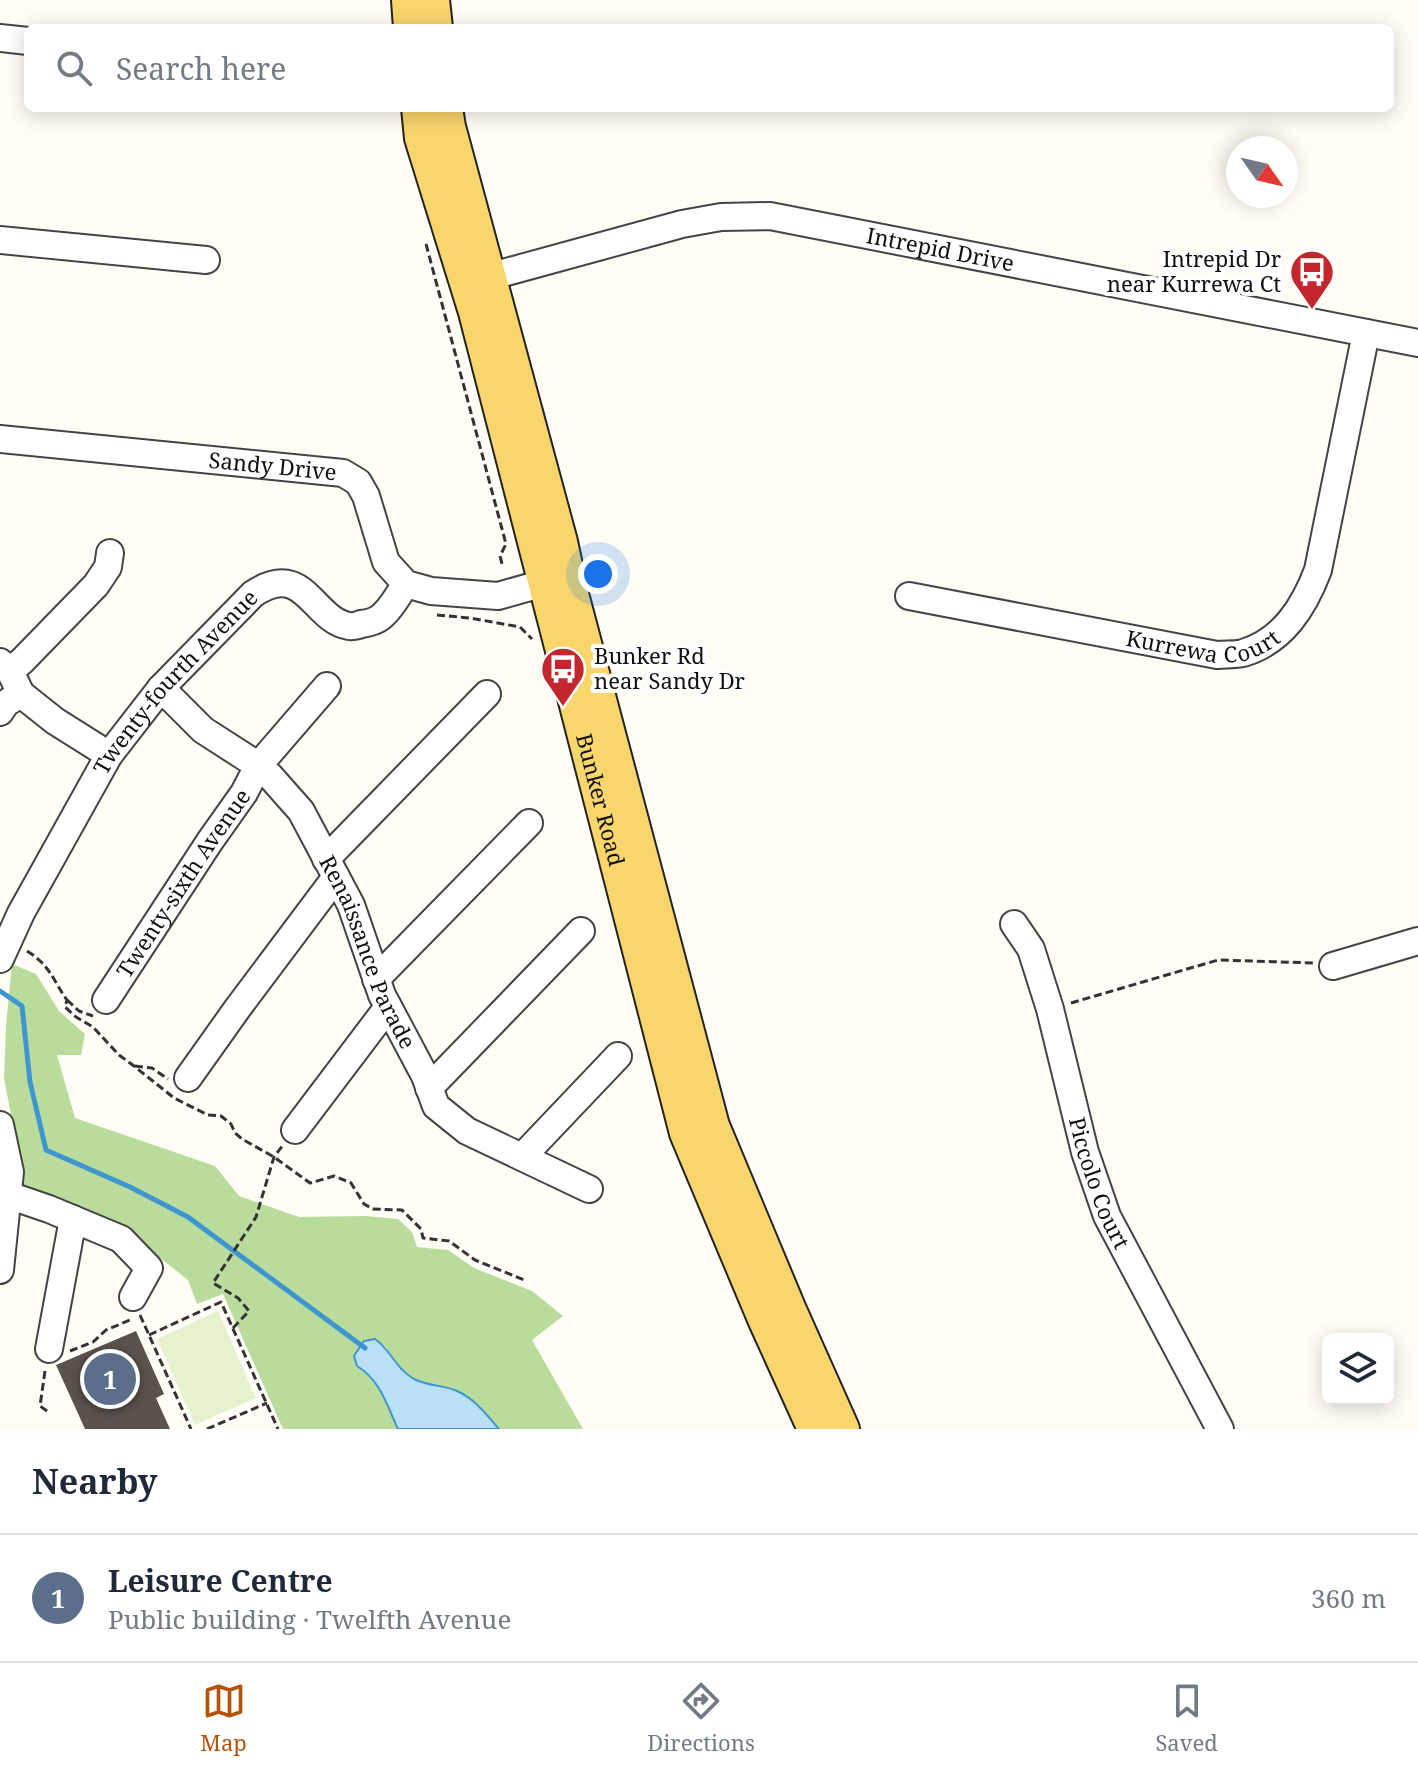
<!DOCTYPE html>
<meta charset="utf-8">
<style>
body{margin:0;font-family:"Noto Serif",serif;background:#f2f2f3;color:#1f2937}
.controls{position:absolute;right:24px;bottom:24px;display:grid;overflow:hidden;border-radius:12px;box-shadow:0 4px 20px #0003}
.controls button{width:72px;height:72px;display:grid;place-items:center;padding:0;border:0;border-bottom:2px solid #e0e1e3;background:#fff;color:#1f2937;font:40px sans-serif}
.compass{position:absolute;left:1226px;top:136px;width:72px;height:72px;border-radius:50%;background:#fff;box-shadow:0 4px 20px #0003;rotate:124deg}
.you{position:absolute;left:598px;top:574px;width:28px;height:28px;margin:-20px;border:6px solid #fff;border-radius:50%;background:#1a73e8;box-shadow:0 0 0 12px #1a73e833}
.badge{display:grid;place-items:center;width:52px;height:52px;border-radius:50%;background:#b45309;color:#fff;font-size:26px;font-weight:700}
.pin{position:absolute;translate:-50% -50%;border:4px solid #fff;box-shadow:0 2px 8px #0006}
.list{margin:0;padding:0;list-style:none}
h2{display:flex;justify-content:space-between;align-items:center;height:104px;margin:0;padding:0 32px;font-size:34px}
h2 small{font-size:26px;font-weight:400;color:#747a83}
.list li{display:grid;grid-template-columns:52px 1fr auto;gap:24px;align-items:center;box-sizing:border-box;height:128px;padding:0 32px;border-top:2px solid #e0e1e3}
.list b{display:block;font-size:30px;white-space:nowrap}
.list p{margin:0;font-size:26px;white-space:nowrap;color:#747a83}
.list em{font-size:26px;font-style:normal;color:#747a83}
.icon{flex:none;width:44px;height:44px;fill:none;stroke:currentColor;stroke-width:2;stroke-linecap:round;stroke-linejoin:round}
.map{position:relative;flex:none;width:1418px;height:1429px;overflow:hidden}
.search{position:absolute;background:#fff;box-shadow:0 4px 20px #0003;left:24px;right:24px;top:24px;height:88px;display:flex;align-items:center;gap:20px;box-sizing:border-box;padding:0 28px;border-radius:12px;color:#747a83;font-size:30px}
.sheet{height:232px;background:#fff}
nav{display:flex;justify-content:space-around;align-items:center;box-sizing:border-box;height:112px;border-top:2px solid #e0e1e3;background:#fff;font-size:22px;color:#747a83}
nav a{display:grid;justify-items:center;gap:4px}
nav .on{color:#b45309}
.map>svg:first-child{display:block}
.forest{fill:#b9dc9c}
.pitch{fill:#e6f2cf}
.water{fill:#b9e0f7;stroke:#3f96cf;stroke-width:2}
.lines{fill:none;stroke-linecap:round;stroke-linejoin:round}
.stream{stroke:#3f96cf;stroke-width:5}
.building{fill:#5a524d}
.minor-casing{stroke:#444;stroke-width:30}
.major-casing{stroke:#222;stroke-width:36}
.path{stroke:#333;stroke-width:3;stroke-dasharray:8 4;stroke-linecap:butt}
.minor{stroke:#fff;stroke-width:26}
.major{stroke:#f9d66b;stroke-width:32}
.labels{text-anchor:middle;stroke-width:8;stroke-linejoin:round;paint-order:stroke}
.street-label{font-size:22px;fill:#111;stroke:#fff}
.poi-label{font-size:22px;fill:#111;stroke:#fff;text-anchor:end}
</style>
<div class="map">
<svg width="1418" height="1429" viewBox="0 0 1418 1429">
<rect width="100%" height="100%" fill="#fffdf5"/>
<path class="forest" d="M 12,964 L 36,974 L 59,1011 L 85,1034 L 81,1055 L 57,1055 L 75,1118 L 215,1166 L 239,1196 L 299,1217 L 365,1216 L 398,1219 L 412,1232 L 417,1247 L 448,1250 L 474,1268 L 532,1291 L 563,1316 L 532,1340 L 583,1429 L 499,1429 L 480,1406 L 435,1386 L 415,1380 L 394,1362 L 385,1346 L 364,1341 L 358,1348 L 357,1366 C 380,1380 387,1405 398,1429 L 283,1429 L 223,1294 L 197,1304 L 188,1280 L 112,1220 L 21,1185 L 19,1157 L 4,1078 L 6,1026 Z"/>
<path class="pitch" d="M 218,1311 L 256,1398 L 195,1425 L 157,1339 Z"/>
<path class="water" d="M 375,1339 C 391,1350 395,1368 414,1379 C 427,1386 444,1385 457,1391 C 475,1399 487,1415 499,1429 L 398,1429 C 387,1405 380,1380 357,1366 L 354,1356 L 364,1341 Z"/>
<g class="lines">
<path class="stream" d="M 0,991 L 22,1006 L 30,1082 L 46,1150 L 130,1187 L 188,1217 L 365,1348"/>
</g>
<path class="building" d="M 136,1331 L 164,1394 L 156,1398 L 170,1429 L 85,1429 L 56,1365 Z"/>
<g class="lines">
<g class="minor-casing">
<g id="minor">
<path d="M 0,38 L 28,41"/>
<path d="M 0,240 L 206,260"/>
<path id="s1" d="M 470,282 L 682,224 L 721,217 L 770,216 L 1418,343"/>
<path id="s2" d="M 0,439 L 343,473 L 358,482 L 366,496 L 386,562 L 406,584 L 431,591 L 498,596 L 562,578"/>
<path id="s3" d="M 909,596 L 1217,655 C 1225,654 1235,655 1243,653 C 1283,641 1304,607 1318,570 L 1366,333"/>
<path d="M 0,662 L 10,671 L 21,694 L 55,721 L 109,755"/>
<path d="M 10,671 L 22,661 L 96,585 L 108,567 L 110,553"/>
<path id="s4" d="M 161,688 L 203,730 L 248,759 L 270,776 L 301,811 L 351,905 L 382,995 L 425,1076 L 436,1106 L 467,1131 L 589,1189"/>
<path d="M 0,712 L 6,703 L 21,694"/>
<path d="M 326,859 L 487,694"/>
<path id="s5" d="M 1014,924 L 1031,949 L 1050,1009 L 1085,1152 L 1107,1216 L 1220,1429"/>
<path id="s6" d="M 0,959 L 21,913 L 109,755 L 161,688 L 253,594 C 305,559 312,620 349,626 C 351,627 359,625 361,624 C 369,623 379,620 384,614 C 393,606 399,593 406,584"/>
<path d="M 1333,966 L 1418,941"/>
<path d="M 376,979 L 529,823"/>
<path id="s7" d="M 106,1000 L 210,841 L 244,793 L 258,766 L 327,686"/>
<path d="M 188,1078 L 237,1009 L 336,877"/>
<path d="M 429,1088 L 581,931"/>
<path d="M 0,1125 L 10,1172 L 0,1270"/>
<path d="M 295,1130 L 388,1007"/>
<path d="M 522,1157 L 618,1056"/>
<path d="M 8,1195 L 49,1209 L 121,1239 L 149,1268 L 133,1297"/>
<path d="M 49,1349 L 73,1219"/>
</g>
</g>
<g class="major-casing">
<g id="major">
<path d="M 408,0 L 410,28"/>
<path d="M 433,0 L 436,28"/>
<path id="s8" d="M 418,108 L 421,138 L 475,312 L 686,1133 L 765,1321 L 814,1429"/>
<path d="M 446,108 L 449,127 L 561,542 L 573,598 L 713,1126 L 789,1308 L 843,1429"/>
</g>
</g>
<g class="path">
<path d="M 426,244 L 506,544 L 500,556 L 502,564"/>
<path d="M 437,615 L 470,618 L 520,627 L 532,639"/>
<path d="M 27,951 C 51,966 52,979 67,1000 L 65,1007 L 76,1017 L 93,1027 L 119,1055 L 134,1066 L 174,1098 L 208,1115 L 221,1116 L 231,1124 L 235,1133 L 242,1139 L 274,1157 L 310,1183 L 334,1176 L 351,1183 L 364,1204 L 373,1209 L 402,1210 L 421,1229 L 423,1238 L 449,1241 L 475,1260 L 527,1281"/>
<path d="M 67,1000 L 79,1011 L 93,1016"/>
<path d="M 1071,1003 L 1218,960 L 1313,963"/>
<path d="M 135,1066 L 152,1068 L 168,1079"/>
<path d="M 140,1315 L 191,1429"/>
<path d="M 233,1328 L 249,1311 L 238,1298 L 213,1283 L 256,1217 L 274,1157 L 283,1145"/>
<path d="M 149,1335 L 221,1302 L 278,1429"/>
<path d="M 70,1351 L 93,1342 L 106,1330 L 130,1320"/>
<path d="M 45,1371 L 40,1406 L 47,1411"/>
<path d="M 207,1429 L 267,1403"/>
</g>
<use href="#minor" class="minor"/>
<use href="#major" class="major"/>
</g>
<defs>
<g id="bus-pin" transform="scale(2.3)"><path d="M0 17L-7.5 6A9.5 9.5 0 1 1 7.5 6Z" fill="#c4262e" stroke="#fff"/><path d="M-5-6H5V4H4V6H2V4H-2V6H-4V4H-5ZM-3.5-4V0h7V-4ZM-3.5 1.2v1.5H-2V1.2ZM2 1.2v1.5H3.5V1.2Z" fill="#fff"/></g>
</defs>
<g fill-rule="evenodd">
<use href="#bus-pin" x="1312" y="272"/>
<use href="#bus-pin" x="563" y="669"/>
</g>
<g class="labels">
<g class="street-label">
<text dy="8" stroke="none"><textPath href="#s1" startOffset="482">Intrepid Drive</textPath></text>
<text dy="8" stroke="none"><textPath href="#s2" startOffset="274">Sandy Drive</textPath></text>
<text dy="8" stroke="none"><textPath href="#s3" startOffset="300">Kurrewa Court</textPath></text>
<text dy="8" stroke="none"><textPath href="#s6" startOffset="330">Twenty-fourth Avenue</textPath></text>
<text dy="8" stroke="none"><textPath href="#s8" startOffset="716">Bunker Road</textPath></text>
<text dy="8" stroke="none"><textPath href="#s7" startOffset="140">Twenty-sixth Avenue</textPath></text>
<text dy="8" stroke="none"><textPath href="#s4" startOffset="344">Renaissance Parade</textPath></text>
<text dy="8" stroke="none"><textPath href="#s5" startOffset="274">Piccolo Court</textPath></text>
</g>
<g class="poi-label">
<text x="1281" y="267">Intrepid Dr<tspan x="1281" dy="25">near Kurrewa Ct</tspan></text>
<text x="594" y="664" text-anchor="start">Bunker Rd<tspan x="594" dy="25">near Sandy Dr</tspan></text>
</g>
</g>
</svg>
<div class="controls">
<button><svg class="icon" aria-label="layers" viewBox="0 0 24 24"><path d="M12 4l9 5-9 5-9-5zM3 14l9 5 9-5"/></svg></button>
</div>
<svg class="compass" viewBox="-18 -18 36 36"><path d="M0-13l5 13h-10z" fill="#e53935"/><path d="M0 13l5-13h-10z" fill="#747a83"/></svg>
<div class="you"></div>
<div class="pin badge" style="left:110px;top:1379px;background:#5c6f8a">1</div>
<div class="search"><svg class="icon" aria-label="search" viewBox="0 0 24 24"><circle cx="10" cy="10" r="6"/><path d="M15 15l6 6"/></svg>Search here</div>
</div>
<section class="sheet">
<h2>Nearby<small></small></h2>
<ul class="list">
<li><span class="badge" style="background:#5c6f8a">1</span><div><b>Leisure Centre</b><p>Public building · Twelfth Avenue</p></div><em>360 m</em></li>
</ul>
</section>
<nav>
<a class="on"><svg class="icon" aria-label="map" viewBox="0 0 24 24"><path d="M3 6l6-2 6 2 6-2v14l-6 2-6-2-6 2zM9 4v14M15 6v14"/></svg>Map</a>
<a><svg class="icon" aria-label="directions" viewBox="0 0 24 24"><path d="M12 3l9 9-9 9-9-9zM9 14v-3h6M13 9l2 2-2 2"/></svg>Directions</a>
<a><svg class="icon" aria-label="saved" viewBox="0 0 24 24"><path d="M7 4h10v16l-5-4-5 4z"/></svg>Saved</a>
</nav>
